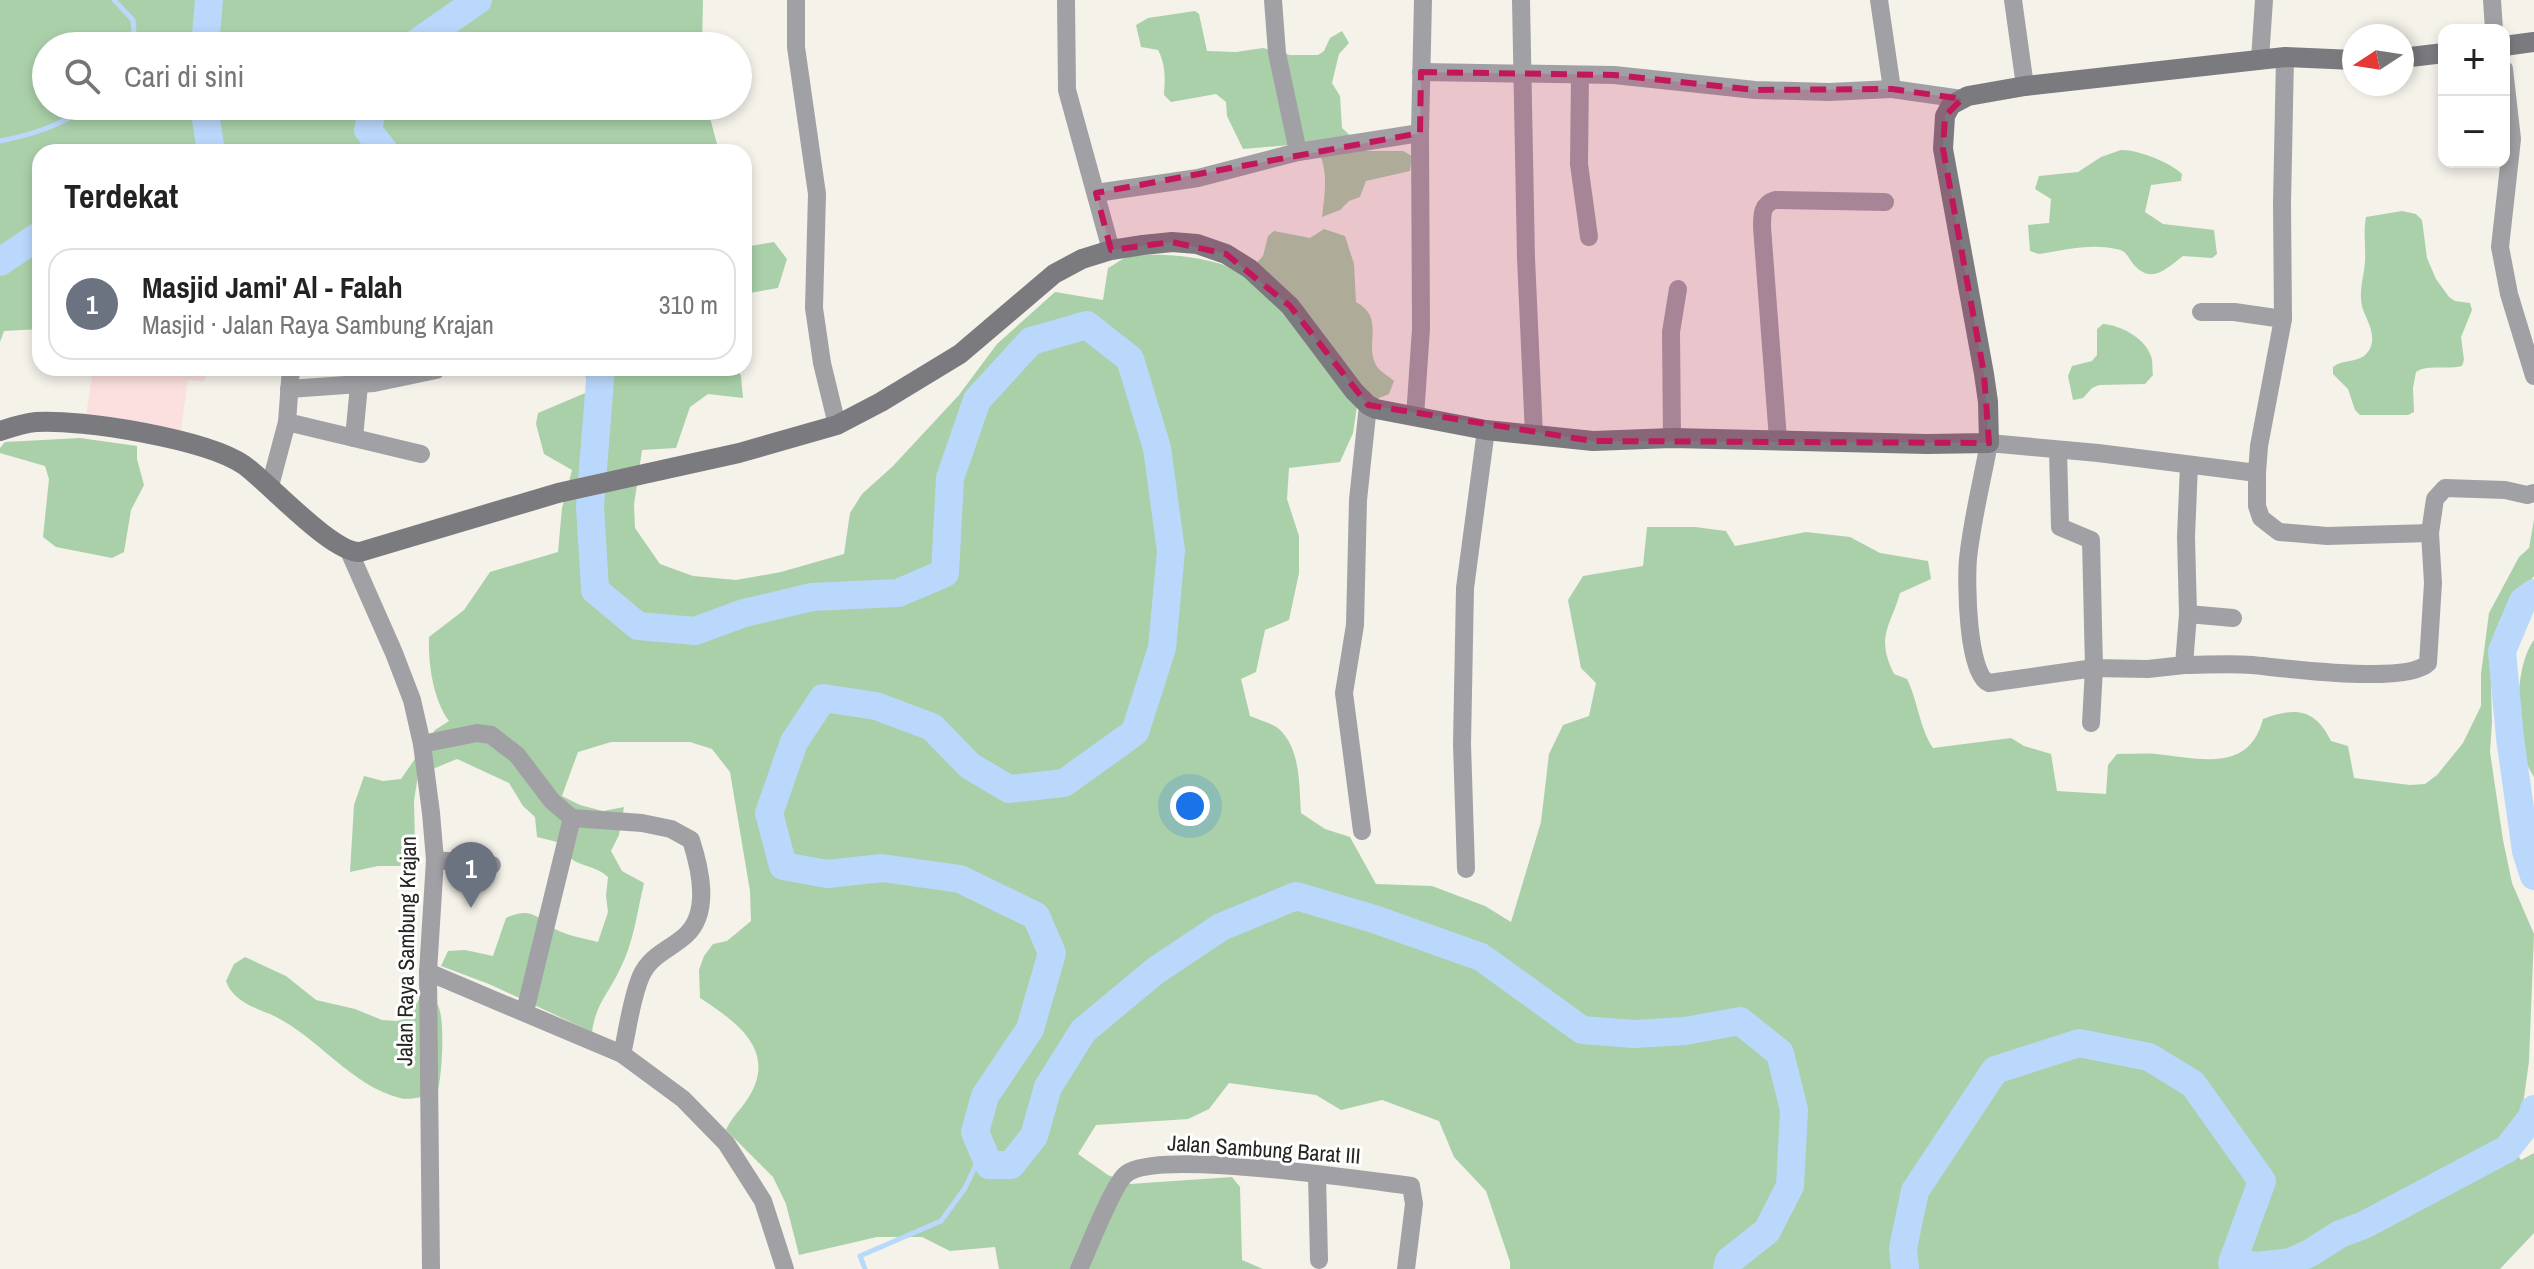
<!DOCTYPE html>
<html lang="id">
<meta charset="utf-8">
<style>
body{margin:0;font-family:"Archivo Narrow",sans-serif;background:#f6f6f6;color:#222}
.controls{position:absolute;right:24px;top:24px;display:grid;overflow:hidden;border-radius:16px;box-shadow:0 4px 12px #0003}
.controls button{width:72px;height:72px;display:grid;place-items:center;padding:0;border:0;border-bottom:2px solid #e0e0e0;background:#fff;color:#222;font:40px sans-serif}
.compass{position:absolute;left:2342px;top:24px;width:72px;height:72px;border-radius:50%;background:#fff;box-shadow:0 4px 12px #0003;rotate:258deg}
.you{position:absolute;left:1190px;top:806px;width:28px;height:28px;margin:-20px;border:6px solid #fff;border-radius:50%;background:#1a73e8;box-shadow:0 0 0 12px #1a73e833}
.badge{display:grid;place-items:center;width:52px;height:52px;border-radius:50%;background:#0b8043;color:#fff;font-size:26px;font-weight:700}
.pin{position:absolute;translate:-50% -66px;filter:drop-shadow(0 2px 4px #0008)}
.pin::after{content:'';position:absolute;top:42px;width:28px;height:24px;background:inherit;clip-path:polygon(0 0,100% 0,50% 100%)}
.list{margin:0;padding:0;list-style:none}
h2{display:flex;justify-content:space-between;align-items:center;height:104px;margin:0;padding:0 32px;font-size:34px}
h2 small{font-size:26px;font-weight:400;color:#767676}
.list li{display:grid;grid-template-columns:52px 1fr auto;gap:24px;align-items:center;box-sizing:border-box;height:112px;margin:0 16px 16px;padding:0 16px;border:2px solid #e0e0e0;border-radius:24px}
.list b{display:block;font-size:30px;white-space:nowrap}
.list p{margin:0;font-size:26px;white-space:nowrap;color:#767676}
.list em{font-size:26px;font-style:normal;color:#767676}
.icon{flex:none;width:44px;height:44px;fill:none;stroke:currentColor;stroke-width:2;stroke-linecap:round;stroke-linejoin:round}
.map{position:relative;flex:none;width:2534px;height:1269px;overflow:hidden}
.search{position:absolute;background:#fff;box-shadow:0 4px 12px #0003;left:32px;top:32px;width:720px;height:88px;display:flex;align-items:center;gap:20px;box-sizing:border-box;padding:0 28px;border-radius:44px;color:#767676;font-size:30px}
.panel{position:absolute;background:#fff;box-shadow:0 4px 12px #0003;left:32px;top:144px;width:720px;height:232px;border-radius:24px}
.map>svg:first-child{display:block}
.education{fill:#fbe0df}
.green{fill:#aad0a9}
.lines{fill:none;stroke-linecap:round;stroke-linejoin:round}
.stream{stroke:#bad8fc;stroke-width:5}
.river{stroke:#bad8fc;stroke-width:28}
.street{stroke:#a1a1a5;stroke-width:18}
.secondary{stroke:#7b7a7f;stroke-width:20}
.marked{fill:#c2185b;fill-opacity:0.2;stroke:#c2185b;stroke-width:6;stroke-dasharray:16 10;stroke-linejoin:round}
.labels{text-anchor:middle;stroke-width:6;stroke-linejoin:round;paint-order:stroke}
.street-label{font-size:22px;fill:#262522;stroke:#fff}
</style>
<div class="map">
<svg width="2534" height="1269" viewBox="0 0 2534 1269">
<rect width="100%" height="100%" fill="#f4f2e9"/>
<path class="education" d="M 93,368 L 207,368 L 204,382 L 188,380 L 181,430 L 86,416 Z"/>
<g class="green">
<path d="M 0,0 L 703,0 L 702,46 L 46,46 L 46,106 L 707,106 L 719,152 L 40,152 L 40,329 L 4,331 L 0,342 Z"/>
<path d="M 1195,11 L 1199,14 L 1207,51 L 1236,52 L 1263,48 L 1290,55 L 1318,55 L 1324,51 L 1330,38 L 1342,31 L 1349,43 L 1339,54 L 1332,83 L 1340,96 L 1342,128 L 1367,151 L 1403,151 L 1412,156 L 1410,171 L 1366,181 L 1360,197 L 1349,201 L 1340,210 L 1322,217 C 1325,190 1330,166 1313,143 L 1243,149 L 1227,116 L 1226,102 L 1216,94 L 1171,102 L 1164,95 C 1165,79 1166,65 1158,50 L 1141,47 L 1136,25 L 1148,18 Z"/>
<path d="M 2121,150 C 2136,149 2172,163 2182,174 L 2181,181 L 2151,185 L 2145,212 L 2163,224 L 2214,230 L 2217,254 L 2212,258 L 2183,256 C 2167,268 2152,285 2134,265 C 2127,257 2128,251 2116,249 C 2092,243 2064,250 2039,254 L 2030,251 L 2028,225 L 2049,223 L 2051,199 L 2035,189 L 2039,176 L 2078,172 L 2101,157 Z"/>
<path d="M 2402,211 L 2416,214 L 2422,220 L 2427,258 L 2436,279 L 2449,297 L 2455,301 L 2470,303 L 2472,310 L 2461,337 L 2464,360 L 2462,366 C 2448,370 2427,364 2416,372 L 2413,388 L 2414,412 L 2408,415 L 2360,415 L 2355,410 L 2348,389 L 2333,374 L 2333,367 C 2343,359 2359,363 2367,353 C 2378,340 2369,324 2364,312 C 2357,296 2364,277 2365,262 C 2366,247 2363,232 2366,217 Z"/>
<path d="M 1324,229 L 1345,236 L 1354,264 L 1356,302 C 1387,319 1362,345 1378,368 C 1382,373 1390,377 1394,381 L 1389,394 L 1357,407 L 1353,433 L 1340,462 L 1289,468 L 1287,499 L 1299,536 L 1299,573 L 1289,620 L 1265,630 L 1256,672 L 1241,679 L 1250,716 C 1259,720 1272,723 1279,729 C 1301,749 1299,786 1301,813 L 1325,829 L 1350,837 L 1376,884 L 1432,886 L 1485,906 L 1511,922 L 1541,822 L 1549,754 L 1563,725 L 1589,716 L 1596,683 L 1581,668 L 1568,600 L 1583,576 L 1643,566 L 1647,527 L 1695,527 L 1726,531 L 1735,546 L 1806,532 L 1850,537 L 1880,553 L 1928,561 L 1931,579 L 1900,593 C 1891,626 1875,636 1894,674 L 1907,679 C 1918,701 1919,727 1933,748 L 2011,738 L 2024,746 L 2051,754 L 2057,791 L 2106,794 L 2108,765 L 2117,754 C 2130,754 2143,753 2156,754 C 2198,758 2249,774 2263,719 C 2295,707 2315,708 2331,741 L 2348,746 L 2354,778 L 2410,785 L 2425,784 L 2437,775 L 2463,743 L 2481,706 L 2481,674 L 2489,613 L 2519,557 L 2529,548 L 2534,520 L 2534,576 L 2499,622 L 2490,645 L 2492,722 L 2490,752 L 2503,840 L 2512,883 L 2534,934 L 2529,1061 L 2523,1105 L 2524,1119 L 2517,1154 L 2521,1160 L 2534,1153 L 2534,1233 L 2500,1269 L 1510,1269 L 1510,1262 L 1486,1191 L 1454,1157 L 1439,1121 L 1382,1100 L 1341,1110 L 1316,1095 L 1229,1083 L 1209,1109 L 1188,1119 L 1096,1125 L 1078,1154 L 1108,1175 L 1130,1184 L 1232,1177 L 1240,1187 L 1242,1260 L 1263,1269 L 999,1269 L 995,1247 L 950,1251 L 922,1237 L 877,1237 L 799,1255 L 786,1204 L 773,1177 L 726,1130 C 733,1116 736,1115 744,1104 C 781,1054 740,1024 700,998 L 699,970 L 704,956 L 713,944 L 727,941 L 751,921 L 750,891 L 730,772 L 712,749 L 690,742 L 611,742 L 578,752 L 562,796 L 580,805 L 603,811 L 624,807 L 619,835 L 611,851 L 622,871 L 644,883 C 637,912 634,942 620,969 C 609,993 596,1003 592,1032 L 489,984 L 441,966 L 448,951 L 465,950 L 493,956 L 506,918 C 534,905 537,920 559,931 C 570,936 586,939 598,942 L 608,912 L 606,896 L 608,877 C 590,861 572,870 557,842 L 537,837 L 535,817 L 523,806 L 509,783 L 457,759 L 418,775 L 414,801 L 415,846 L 404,866 L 378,866 L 350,872 L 354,805 L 364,776 L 383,781 L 401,779 L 435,730 L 449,721 C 433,700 428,663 429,637 L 464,610 L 490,572 L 558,552 L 562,508 L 572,470 L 544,454 L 536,424 L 538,413 L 590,391 L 583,368 L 737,368 L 741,376 L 743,398 L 708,394 L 690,407 L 676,448 L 642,450 L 634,505 L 635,528 L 660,564 L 693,576 L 736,580 L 781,572 L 844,554 L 850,513 L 862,494 L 893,466 L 959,395 L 997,344 L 1055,292 L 1103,300 L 1108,268 C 1114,265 1120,260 1125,258 C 1150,251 1197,256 1221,264 C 1230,267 1236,273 1245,275 L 1263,256 L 1268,236 L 1274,231 L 1310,238 Z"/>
<path d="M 774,242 L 787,259 L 778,288 L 744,294 L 744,247 Z"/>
<path d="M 2103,324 C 2120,325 2145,338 2151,356 C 2153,361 2152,369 2153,375 L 2145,384 L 2099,385 L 2092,388 L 2083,398 L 2073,400 L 2068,376 L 2072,366 L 2092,361 L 2097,355 L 2097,329 Z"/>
<path d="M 80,438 L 137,446 L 137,459 L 144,485 L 131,510 L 124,552 L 112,558 L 56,547 L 43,537 L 49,479 L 45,466 L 0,453 L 0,448 L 5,442 Z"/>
<path d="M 2534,640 L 2534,777 C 2530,770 2525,762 2523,754 C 2516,722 2515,666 2534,640 Z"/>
<path d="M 245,957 L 286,976 L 316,1000 L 355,1009 L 382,1020 L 397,1021 L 404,1019 L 414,1009 L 419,999 C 425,1000 433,998 437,1004 C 446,1015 442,1079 437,1094 C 427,1095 411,1101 400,1098 C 349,1085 317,1035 270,1014 C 253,1007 233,1001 226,981 L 234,964 Z"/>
</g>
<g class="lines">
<g class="stream">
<path d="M 114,0 L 133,20 L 135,46"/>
<path d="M 0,141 C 30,135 62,126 86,106"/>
<path d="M 865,1269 L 860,1256 L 941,1221 L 965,1188 L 983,1150"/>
</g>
<g class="river">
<path d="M 205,46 L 209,0"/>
<path d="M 412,46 L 478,0"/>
<path d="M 204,106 L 211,152"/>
<path d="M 373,106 L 368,130 L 385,152"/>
<path d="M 0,262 L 40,235"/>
<path d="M 601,368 L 590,506 L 595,590 L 638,626 L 695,631 L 744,613 L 812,597 L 898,593 L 945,573 L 950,478 L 977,400 L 1031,341 L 1087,325 L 1130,359 L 1157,448 L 1171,551 L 1162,648 L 1135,732 L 1064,783 L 1009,789 L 970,766 L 932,727 L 876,706 L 823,698 L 794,742 L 769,813 L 783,866 L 827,874 L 882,868 L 960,879 L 1036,916 L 1052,953 L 1030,1029 L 985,1096 L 975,1132 L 989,1165 L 1011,1165 L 1034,1136 L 1048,1087 L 1083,1031 L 1155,971 L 1221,927 L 1296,896 L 1374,919 L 1481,957 L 1582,1030 L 1634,1034 L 1685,1031 L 1740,1021 L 1780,1053 L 1794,1110 L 1790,1186 L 1767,1231 L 1729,1261 L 1727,1269"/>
<path d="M 2534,593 L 2523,601 L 2502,651 L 2510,738 L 2526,851 L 2534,876"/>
<path d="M 1905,1269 L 1903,1248 L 1915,1191 L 1995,1070 L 2079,1043 L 2149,1057 L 2193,1084 L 2262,1181 L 2232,1263 L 2257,1266 L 2290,1262 L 2310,1253 L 2340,1234 L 2364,1225 L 2507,1149 L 2532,1117 L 2534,1109"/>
</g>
<g class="street">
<path d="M 796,0 L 796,47 L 817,194 L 814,308 L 822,363 L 837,425"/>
<path d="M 1066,0 L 1067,90 L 1111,250"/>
<path d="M 1521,0 L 1526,258 L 1534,435"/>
<path d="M 2013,0 L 2025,86"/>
<path d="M 2492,0 L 2494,30"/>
<path d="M 2260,59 L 2264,0"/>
<path d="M 2504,69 L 2512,139 L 2500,247 L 2509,294 L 2534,376"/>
<path d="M 1421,72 L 1614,75 L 1755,90 L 1829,92 L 1892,89 L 1879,0"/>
<path d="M 1580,75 L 1579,164 L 1589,237"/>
<path d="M 1892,89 L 1962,99"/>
<path d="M 1298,152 L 1420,133"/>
<path d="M 1096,193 L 1198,178 L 1298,152 L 1277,53 L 1273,0"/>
<path d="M 2201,312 L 2234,312 L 2283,319"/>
<path d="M 289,389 L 374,383 L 436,370"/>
<path d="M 1415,417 L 1421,329 L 1420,133 L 1423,0"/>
<path d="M 287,422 L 291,368"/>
<path d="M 354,438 L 359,385"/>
<path d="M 1672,438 L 1671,332 L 1678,289"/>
<path d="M 1778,439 L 1762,227 C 1762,214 1762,204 1775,200 L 1885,202"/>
<path d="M 2058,450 L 2060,527 L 2091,540 L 2094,668 L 2148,669 L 2184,665 L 2188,614"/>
<path d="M 2189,465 L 2186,537 L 2188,614 L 2233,618"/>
<path d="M 2257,473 L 2259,446 L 2283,319 L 2282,204 L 2285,57"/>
<path d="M 270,486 L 287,422 L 421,454"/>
<path d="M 349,551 L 394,653 L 412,700 L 422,744 L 431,813 L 435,860 L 428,972 L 431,1269"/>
<path d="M 2184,665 C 2206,665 2229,663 2252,665 C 2284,668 2407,685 2428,663 L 2433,583 L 2430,533"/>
<path d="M 2091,723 L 2094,668 L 1989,683 C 1967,675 1966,581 1968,559 C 1972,520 1982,481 1989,443 L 2098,453 L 2257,473 L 2257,506 L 2261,518 L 2279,532 L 2327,536 L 2430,533 L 2435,499 L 2445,488 L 2505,490 L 2527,495 L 2534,493"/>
<path d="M 422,744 L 477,733 L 491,735 L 517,755 L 552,801 L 572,818 L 642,823 L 671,829 L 691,840 C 700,868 711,912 686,935 C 671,949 650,955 641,976 C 631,999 628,1029 622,1054"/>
<path d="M 1362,831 L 1344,693 L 1355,625 L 1358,500 L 1368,405"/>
<path d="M 435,860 L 492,865"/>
<path d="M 1466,869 L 1462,744 L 1465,588 L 1486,430"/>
<path d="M 428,972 L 622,1054 L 683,1099 L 726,1143 L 763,1201 L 785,1269"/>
<path d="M 525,1011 L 572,818"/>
<path d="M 1317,1175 L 1319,1260"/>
<path d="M 1079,1269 C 1088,1250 1112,1187 1125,1175 C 1153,1148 1364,1180 1411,1186 L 1414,1204 L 1406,1269"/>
</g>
<g class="secondary">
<path d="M 2504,46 L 2534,42"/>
<path d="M 2402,58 L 2444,53"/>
<path d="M 0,431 C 12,427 24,423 36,422 C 82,419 206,439 244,465 C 270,484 332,553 360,552 L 558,493 L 739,453 L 837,425 L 881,402 L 960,354 L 1054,274 L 1082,259 L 1111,250 L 1143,245 L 1172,242 L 1197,244 L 1226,254 L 1250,269 L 1290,306 L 1354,391 L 1368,405 L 1376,409 L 1486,430 L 1593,441 L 1672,438 L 1927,444 L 1989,443 L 1988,402 L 1984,374 L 1943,149 L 1945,116 L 1951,105 L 1968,96 L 2025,86 L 2285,57 L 2354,60"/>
</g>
</g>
<path class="marked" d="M 1421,72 L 1614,75 L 1755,90 L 1892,89 L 1962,99 L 1945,116 L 1943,149 L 1984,374 L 1989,443 L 1593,441 L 1368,405 L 1290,306 L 1226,254 L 1172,242 L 1111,250 L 1096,193 L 1420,133 Z"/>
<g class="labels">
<g class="street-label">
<text transform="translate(406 951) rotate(-89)" y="8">Jalan Raya Sambung Krajan</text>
<text transform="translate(1264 1149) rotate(4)" y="8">Jalan Sambung Barat III</text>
</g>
</g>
</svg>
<div class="controls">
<button>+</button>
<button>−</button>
</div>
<svg class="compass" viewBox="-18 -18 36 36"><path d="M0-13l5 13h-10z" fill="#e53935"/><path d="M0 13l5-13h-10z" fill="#767676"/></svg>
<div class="you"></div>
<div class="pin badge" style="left:471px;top:908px;background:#6b7280">1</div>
<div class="search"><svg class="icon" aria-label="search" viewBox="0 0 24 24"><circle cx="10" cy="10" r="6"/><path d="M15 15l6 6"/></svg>Cari di sini</div>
<section class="panel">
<h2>Terdekat<small></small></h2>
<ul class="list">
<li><span class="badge" style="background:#6b7280">1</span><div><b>Masjid Jami' Al - Falah</b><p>Masjid · Jalan Raya Sambung Krajan</p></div><em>310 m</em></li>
</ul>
</section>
</div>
